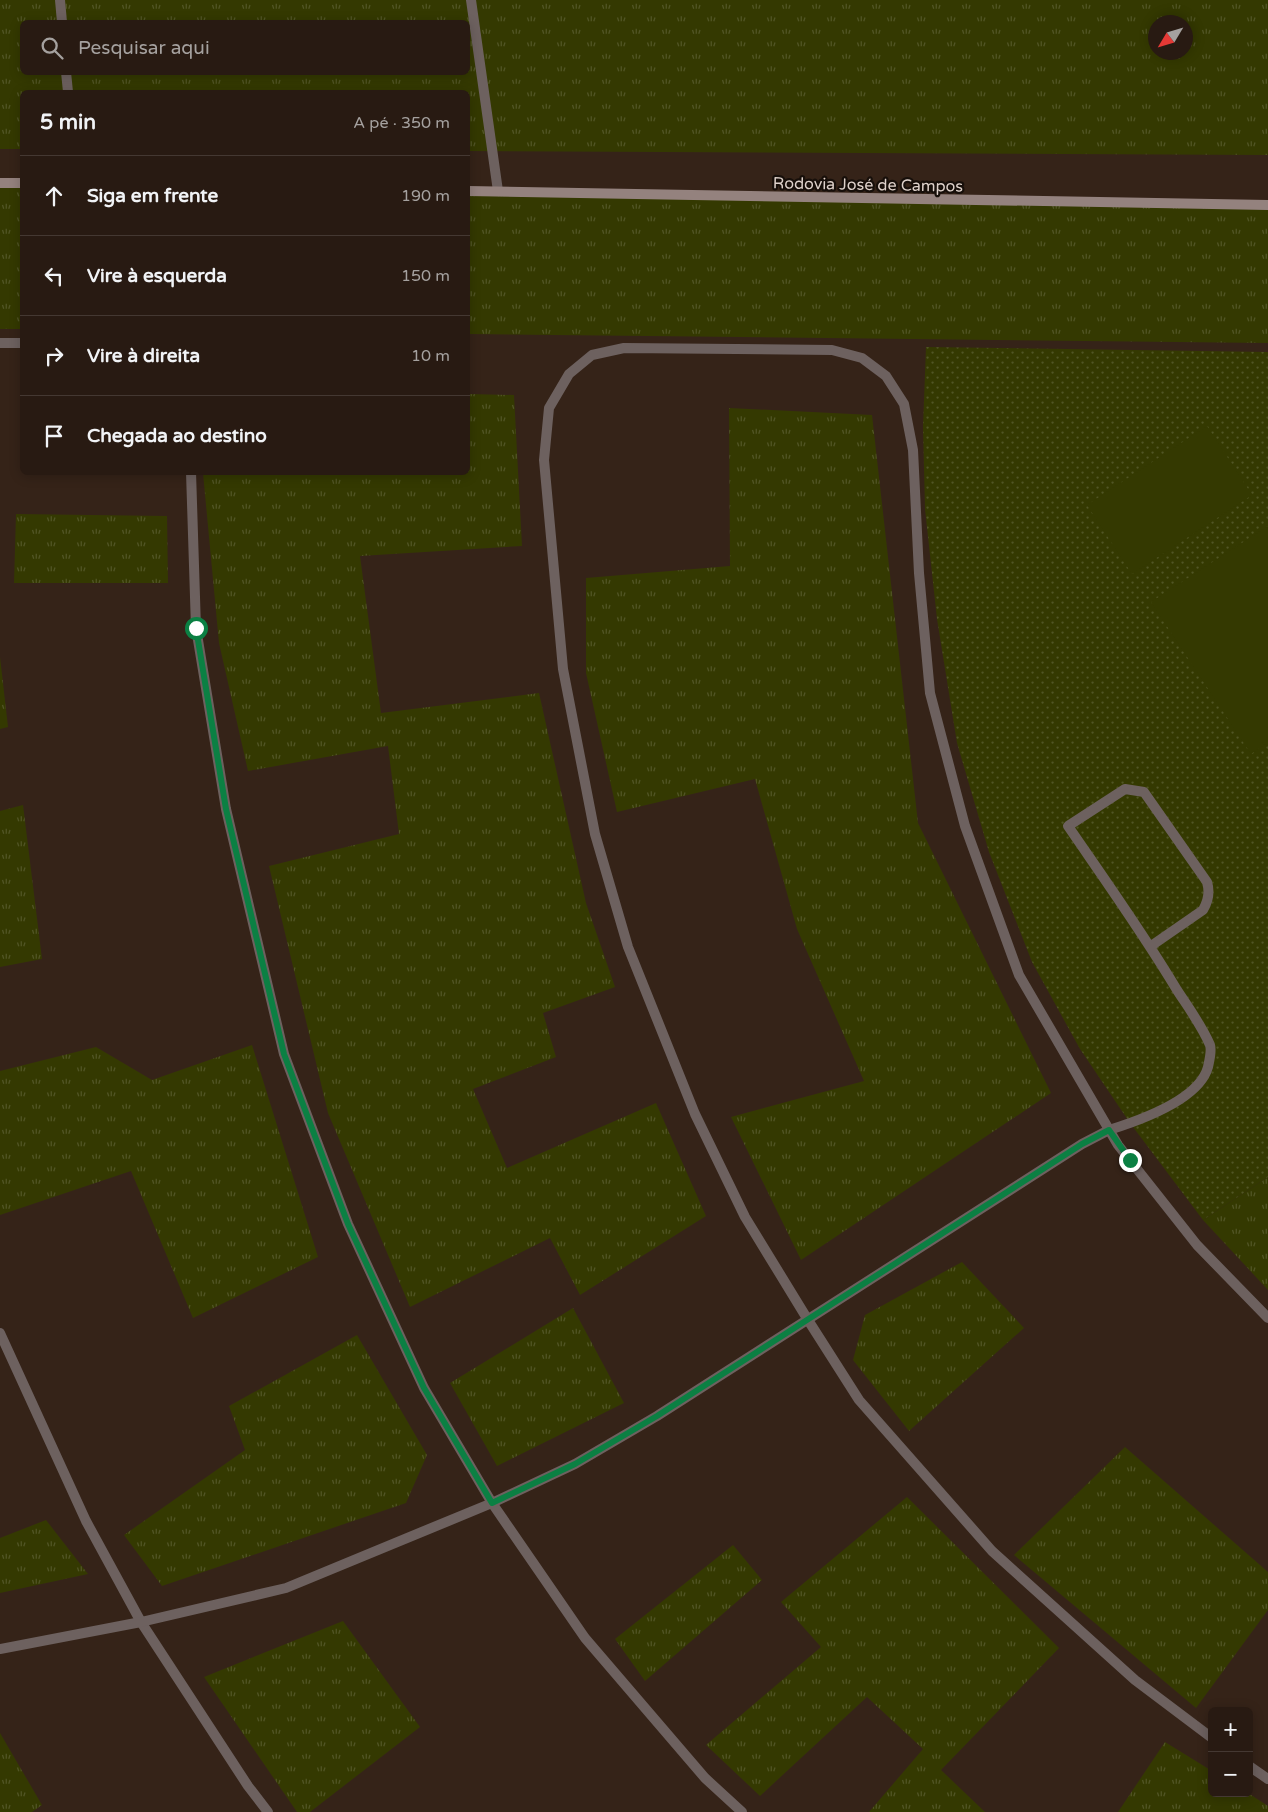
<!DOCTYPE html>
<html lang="pt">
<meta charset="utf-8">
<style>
body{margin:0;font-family:"Varela Round",sans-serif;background:#342720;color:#f1f3f6}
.controls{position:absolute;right:15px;bottom:15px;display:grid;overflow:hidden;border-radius:8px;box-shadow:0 2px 12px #0003}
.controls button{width:45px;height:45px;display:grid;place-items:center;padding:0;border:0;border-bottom:1px solid #443832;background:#281a12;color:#f1f3f6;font:25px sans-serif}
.compass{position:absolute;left:1148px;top:15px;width:45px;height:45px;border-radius:50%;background:#281a12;box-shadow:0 2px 12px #0003;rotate:232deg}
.stop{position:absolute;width:15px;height:15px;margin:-11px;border:4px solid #0b8043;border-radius:50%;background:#fff}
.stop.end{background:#0b8043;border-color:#fff;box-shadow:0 1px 5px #0008}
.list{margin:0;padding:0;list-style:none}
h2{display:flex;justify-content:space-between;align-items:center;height:65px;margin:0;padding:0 20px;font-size:21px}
h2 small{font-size:16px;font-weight:400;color:#a5a19f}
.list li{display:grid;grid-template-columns:32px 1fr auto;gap:15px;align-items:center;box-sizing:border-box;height:80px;padding:0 20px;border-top:1px solid #443832}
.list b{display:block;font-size:19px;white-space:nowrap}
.list em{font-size:16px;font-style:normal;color:#a5a19f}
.icon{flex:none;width:28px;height:28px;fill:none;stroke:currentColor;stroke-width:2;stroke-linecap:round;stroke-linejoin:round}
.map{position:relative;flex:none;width:1268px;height:1812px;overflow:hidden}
.search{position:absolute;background:#281a12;box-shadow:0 2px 12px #0003;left:20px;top:20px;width:450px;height:55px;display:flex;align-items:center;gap:12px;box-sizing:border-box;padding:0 18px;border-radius:8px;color:#a5a19f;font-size:19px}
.panel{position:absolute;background:#281a12;box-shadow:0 2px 12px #0003;left:20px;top:90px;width:450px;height:385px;border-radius:8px}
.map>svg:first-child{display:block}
.grass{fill:url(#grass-tufts);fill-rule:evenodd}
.park{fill:url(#park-dots)}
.garden{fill:#343901}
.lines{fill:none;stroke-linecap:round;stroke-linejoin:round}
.service{stroke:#6d615f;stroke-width:10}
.minor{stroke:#6d615f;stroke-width:10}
.secondary{stroke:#94827e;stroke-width:10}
.route{stroke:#0b8043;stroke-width:6}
.labels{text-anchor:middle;stroke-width:4.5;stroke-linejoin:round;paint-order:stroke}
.street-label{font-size:16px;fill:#dfd2cb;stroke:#170f0a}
</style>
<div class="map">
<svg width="1268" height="1812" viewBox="0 0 1268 1812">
<defs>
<pattern id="grass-tufts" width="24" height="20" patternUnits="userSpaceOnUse" patternTransform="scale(1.25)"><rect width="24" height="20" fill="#343901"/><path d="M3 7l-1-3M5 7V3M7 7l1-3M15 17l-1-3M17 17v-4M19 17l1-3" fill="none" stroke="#515525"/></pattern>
<pattern id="park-dots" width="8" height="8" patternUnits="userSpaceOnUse" patternTransform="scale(1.25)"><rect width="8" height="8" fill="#343901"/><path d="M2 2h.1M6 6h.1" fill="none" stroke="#515525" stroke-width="1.8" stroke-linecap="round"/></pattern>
</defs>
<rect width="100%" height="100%" fill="#352318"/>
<g class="grass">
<path d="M 0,0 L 1268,0 L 1268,155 L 468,151 L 468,92 L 22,92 L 22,149 L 0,149 ZM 22,22 L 468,22 L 468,72 L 22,72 ZM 1156,22 L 1186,22 L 1186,52 L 1156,52 Z"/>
<rect x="0" y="183" width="22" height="146"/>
<path d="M 468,191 L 1268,205 L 1268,343 L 468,334 Z"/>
<path d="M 468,394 L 514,395 L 522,546 L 360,556 L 381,713 L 539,693 L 586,903 L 615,987 L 543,1013 L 556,1057 L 473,1089 L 507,1168 L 656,1103 L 706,1216 L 580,1295 L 550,1238 L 410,1307 L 328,1113 L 269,866 L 399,834 L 388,746 L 248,771 L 219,643 L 203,473 L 468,472 Z"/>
<path d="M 729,408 L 872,415 L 918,823 L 1051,1093 L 801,1260 L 731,1117 L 864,1081 L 797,929 L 755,779 L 617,812 L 586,673 L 586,578 L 730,566 Z"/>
<path d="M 16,514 L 167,516 L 168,583 L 14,583 Z"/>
<path d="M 0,657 L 8,727 L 0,729 Z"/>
<path d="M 23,805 L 42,959 L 0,967 L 0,811 Z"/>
<path d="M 252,1045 L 318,1257 L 193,1318 L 131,1171 L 0,1215 L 0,1071 L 96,1047 L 152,1080 Z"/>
<path d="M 1268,1177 L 1268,1290 L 1203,1220 Z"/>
<path d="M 962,1262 L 1024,1328 L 909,1431 L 853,1360 L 865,1315 Z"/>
<path d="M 573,1308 L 624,1403 L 497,1466 L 450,1383 Z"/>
<path d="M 357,1335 L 427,1455 L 406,1503 L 162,1586 L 124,1535 L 245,1450 L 229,1406 Z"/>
<path d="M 1125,1447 L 1268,1572 L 1268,1610 L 1196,1708 L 1014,1555 Z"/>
<path d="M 907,1497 L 1059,1648 L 941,1770 L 985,1812 L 869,1812 L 923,1749 L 867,1697 L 760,1796 L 706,1745 L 821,1647 L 781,1602 Z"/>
<path d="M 46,1520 L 88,1574 L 0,1593 L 0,1538 Z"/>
<path d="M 733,1545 L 762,1580 L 645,1681 L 615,1639 Z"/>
<path d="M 343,1621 L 420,1727 L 310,1812 L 297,1812 L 204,1677 Z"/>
<path d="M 0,1733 L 42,1805 L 32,1812 L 0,1812 Z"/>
<path d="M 1165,1742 L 1212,1771 L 1212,1793 L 1248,1793 L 1268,1806 L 1268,1812 L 1118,1812 Z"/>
</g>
<path class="park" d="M 926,347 L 1268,352 L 1268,1177 L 1203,1220 L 1130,1123 L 1080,1049 L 1032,962 L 989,852 L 957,743 L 937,619 L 925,509 L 923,427 Z"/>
<g class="garden">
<path d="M 1207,426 L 1252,495 L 1132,574 L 1087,505 Z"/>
<path d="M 1268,526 L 1268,742 L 1251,754 L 1151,602 Z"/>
</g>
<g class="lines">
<path class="service" d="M 1109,1130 C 1138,1121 1199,1100 1208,1067 C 1209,1062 1212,1051 1210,1045 C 1202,1026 1188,1007 1177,990 C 1143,933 1105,880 1068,826 L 1125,789 L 1144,792 L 1207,882 C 1210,892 1209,900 1203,910 L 1151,946"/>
<g class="minor">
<path d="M 60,0 L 62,22"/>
<path d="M 471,0 L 498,191"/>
<path d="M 66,72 L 68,92"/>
<path d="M 0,343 L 22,343"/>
<path d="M 191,472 L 196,628 L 226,809 L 284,1054 L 348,1224 L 424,1388 L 492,1503 L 585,1638 L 705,1778 L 742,1812"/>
<path d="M 0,1333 L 86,1521 L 141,1622 L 248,1786 L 268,1812"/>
<path d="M 0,1649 L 141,1622 L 286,1588 L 492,1503 L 575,1464 L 657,1416 L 1082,1144 L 1109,1130"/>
<path d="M 1212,1738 L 1135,1680 L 992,1551 L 859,1400 L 808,1320 L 745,1217 L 695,1114 L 628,947 L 595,834 L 563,669 L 544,460 L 549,408 L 569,374 L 592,355 L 624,348 L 832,350 L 862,358 L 886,376 L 904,404 L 913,450 L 919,573 L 930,693 L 965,826 L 1019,975 L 1118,1145 L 1197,1245 L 1268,1318"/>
<path d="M 1249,1766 L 1268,1779"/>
</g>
<g class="secondary">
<path d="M 0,183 L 22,183"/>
<path d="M 468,191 L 1268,205"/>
</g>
</g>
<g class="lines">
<path class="route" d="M 196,628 L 226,809 L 284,1054 L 348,1224 L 424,1388 L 492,1503 L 575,1464 L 657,1416 L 1082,1144 L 1109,1130 L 1130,1160"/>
</g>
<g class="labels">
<g class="street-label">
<text transform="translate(868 184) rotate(1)" y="6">Rodovia José de Campos</text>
</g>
</g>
</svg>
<div class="controls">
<button>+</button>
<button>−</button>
</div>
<svg class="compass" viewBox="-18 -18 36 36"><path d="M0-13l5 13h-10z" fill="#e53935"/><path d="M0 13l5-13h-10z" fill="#a5a19f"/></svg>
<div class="stop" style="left:196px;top:628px"></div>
<div class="stop end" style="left:1130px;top:1160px"></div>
<div class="search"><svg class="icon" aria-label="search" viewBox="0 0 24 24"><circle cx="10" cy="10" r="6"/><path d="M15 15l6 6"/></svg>Pesquisar aqui</div>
<section class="panel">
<h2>5 min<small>A pé · 350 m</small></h2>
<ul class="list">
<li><svg class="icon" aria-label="ahead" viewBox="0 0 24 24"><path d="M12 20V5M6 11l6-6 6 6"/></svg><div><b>Siga em frente</b></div><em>190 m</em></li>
<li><svg class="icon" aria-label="left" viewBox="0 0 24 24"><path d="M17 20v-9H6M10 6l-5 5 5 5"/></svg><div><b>Vire à esquerda</b></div><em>150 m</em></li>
<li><svg class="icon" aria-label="right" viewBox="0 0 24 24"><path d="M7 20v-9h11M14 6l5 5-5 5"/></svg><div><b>Vire à direita</b></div><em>10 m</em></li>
<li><svg class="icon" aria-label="arrive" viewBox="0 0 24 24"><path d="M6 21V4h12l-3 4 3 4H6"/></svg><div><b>Chegada ao destino</b></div></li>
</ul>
</section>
</div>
